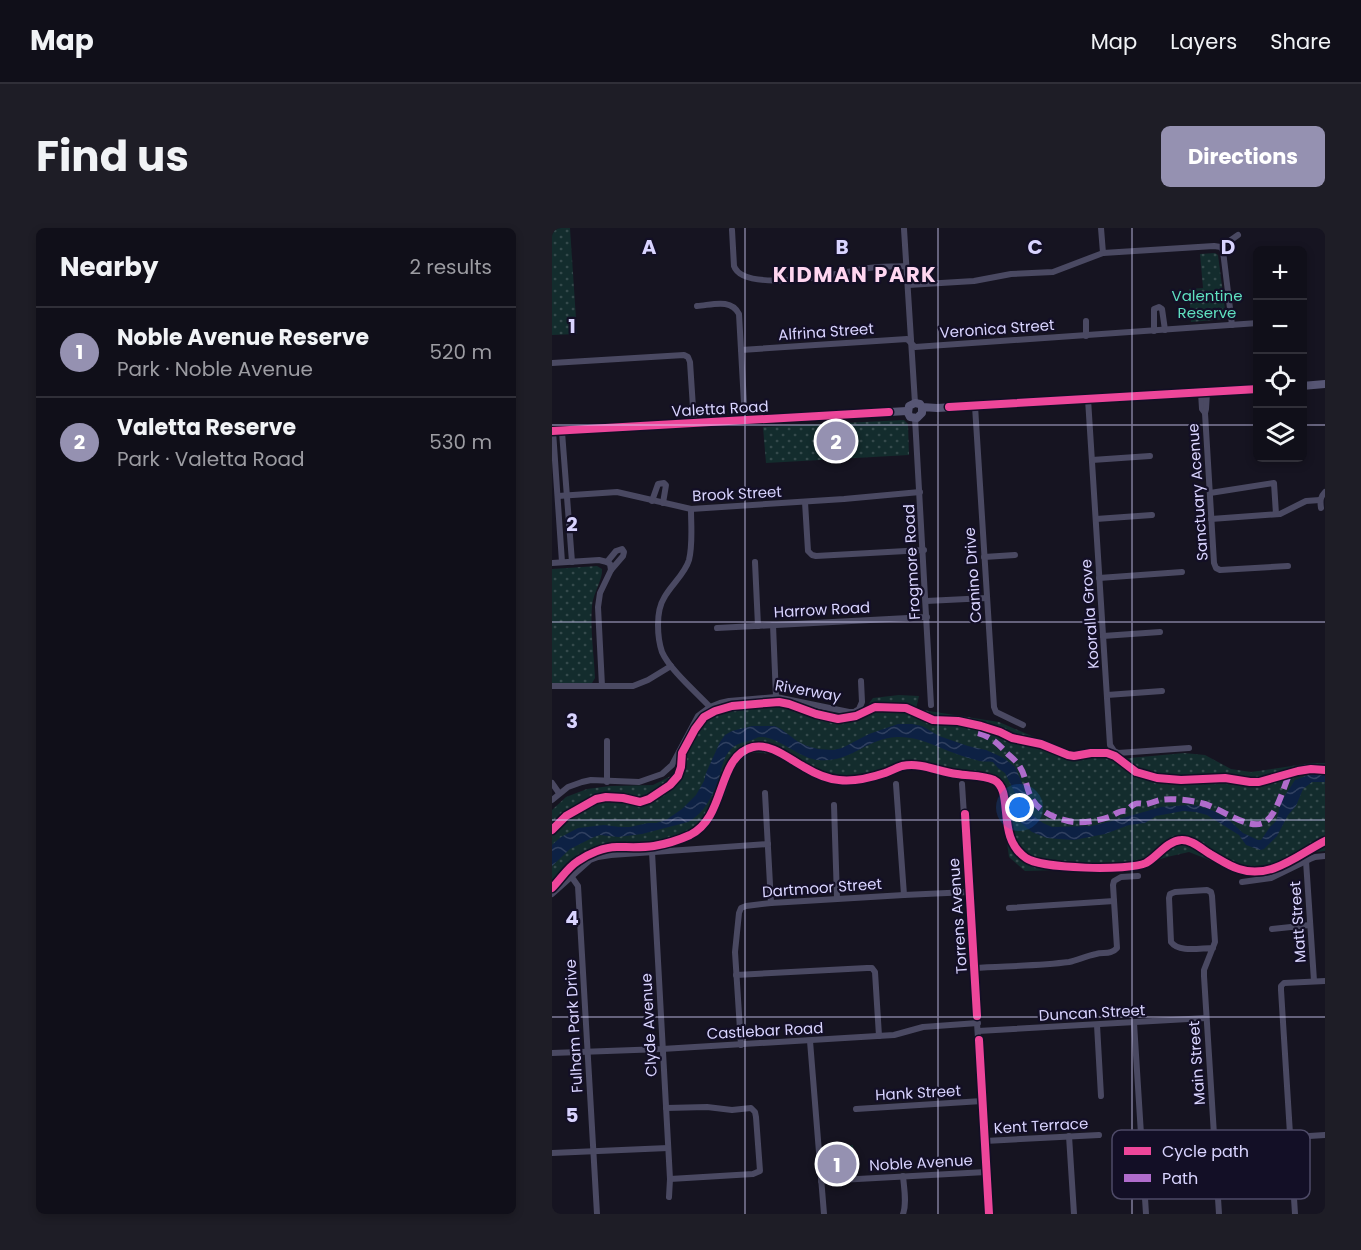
<!DOCTYPE html>
<meta charset="utf-8">
<style>
body{margin:0;font-family:Poppins,sans-serif;background:#1e1d26;color:#f1f3f6}
.controls{position:absolute;right:18px;top:18px;display:grid;overflow:hidden;border-radius:9px;box-shadow:0 3px 9px #0003}
.controls button{width:54px;height:54px;display:grid;place-items:center;padding:0;border:0;border-bottom:2px solid #302f38;background:#100f19;color:#f1f3f6;font:30px sans-serif}
.you{position:absolute;left:468px;top:580px;width:21px;height:21px;margin:-15px;border:4px solid #fff;border-radius:50%;background:#1a73e8;box-shadow:0 0 0 9px #1a73e833}
.badge{display:grid;place-items:center;width:39px;height:39px;border-radius:50%;background:#9591b1;color:#fff;font-size:20px;font-weight:700}
.pin{position:absolute;translate:-50% -50%;border:3px solid #fff;box-shadow:0 2px 6px #0006}
.list{margin:0;padding:0;list-style:none}
h2{display:flex;justify-content:space-between;align-items:center;height:78px;margin:0;padding:0 24px;font-size:26px}
h2 small{font-size:20px;font-weight:400;color:#9c9ca2}
.list li{display:grid;grid-template-columns:39px 1fr auto;gap:18px;align-items:center;box-sizing:border-box;height:90px;padding:0 24px;border-top:2px solid #302f38}
.list b{display:block;font-size:22px;white-space:nowrap}
.list p{margin:0;font-size:20px;white-space:nowrap;color:#9c9ca2}
.list em{font-size:20px;font-style:normal;color:#9c9ca2}
.icon{flex:none;width:33px;height:33px;fill:none;stroke:currentColor;stroke-width:2;stroke-linecap:round;stroke-linejoin:round}
.map{position:relative;flex:none;width:773px;height:986px;overflow:hidden;border-radius:9px}
header{display:flex;align-items:center;gap:36px;box-sizing:border-box;height:84px;padding:0 30px;background:#100f19;border-bottom:2px solid #302f38}
header strong{font-size:28px}
nav{display:flex;gap:33px;margin-inline-start:auto;font-size:21px}
.intro{display:flex;align-items:center;justify-content:space-between;box-sizing:border-box;height:144px;padding:0 36px}
h1{margin:0;font-size:42px}
.button{padding:15px 27px;border-radius:9px;background:#9591b1;color:#fff;font-size:21px;font-weight:700}
main{display:flex;gap:36px;padding:0 36px}
aside{flex:1;background:#100f19;border-radius:9px;box-shadow:0 3px 9px #0003}
.map>svg:first-child{display:block}
.park{fill:url(#park-dots)}
.water{fill:url(#water-waves)}
.lines{fill:none;stroke-linecap:round;stroke-linejoin:round}
.street{stroke:#4a4962;stroke-width:6}
.secondary{stroke:#575674;stroke-width:8}
.quiet{stroke:#b06ccc;stroke-width:6;stroke-dasharray:12 6;stroke-linecap:butt}
.cycleway-casing{stroke:#130f26;stroke-width:11}
.cycleway{stroke:#ed469a;stroke-width:8}
.grid{fill:none;stroke:#d9d4ff;stroke-width:1.5;stroke-opacity:0.55}
.labels{text-anchor:middle;stroke-width:4.5;stroke-linejoin:round;paint-order:stroke}
.park-label{font-size:15px;fill:#5fe0c0;stroke:#130f26}
.street-label{font-size:15px;fill:#d9d4ff;stroke:#130f26}
.district-label{font-size:21px;font-weight:bold;letter-spacing:1.5px;fill:#ffd6f0;stroke:#130f26}
.key{fill:#130f26;stroke:#4e4a67;stroke-width:1.5}
.key-label{font-size:16px;fill:#d9d4ff}
.grid-label{font-size:20px;text-anchor:middle;font-weight:bold;fill:#d9d4ff;stroke:#130f26;stroke-width:4.5;stroke-linejoin:round;paint-order:stroke}
</style>
<header>
<strong>Map</strong>
<nav><a>Map</a><a>Layers</a><a>Share</a></nav>
</header>
<div class="intro"><h1>Find us</h1><a class="button">Directions</a></div>
<main>
<aside>
<h2>Nearby<small>2 results</small></h2>
<ul class="list">
<li><span class="badge">1</span><div><b>Noble Avenue Reserve</b><p>Park · Noble Avenue</p></div><em>520 m</em></li>
<li><span class="badge">2</span><div><b>Valetta Reserve</b><p>Park · Valetta Road</p></div><em>530 m</em></li>
</ul>
</aside>
<div class="map">
<svg width="773" height="986" viewBox="0 0 773 986">
<defs>
<pattern id="park-dots" width="8" height="8" patternUnits="userSpaceOnUse" patternTransform="scale(1.5)"><rect width="8" height="8" fill="#132c2d"/><path d="M2 2h.1M6 6h.1" fill="none" stroke="#354a4c" stroke-width="1.8" stroke-linecap="round"/></pattern>
<pattern id="water-waves" width="16" height="10" patternUnits="userSpaceOnUse" patternTransform="scale(1.5)"><rect width="16" height="10" fill="#0d2144"/><path d="M0 5q4-4 8 0t8 0" fill="none" stroke="#304060"/></pattern>
</defs>
<rect width="100%" height="100%" fill="#161421"/>
<g class="park">
<path d="M 0,0 L 18,0 L 25,106 L 0,107 Z"/>
<path d="M 663,25 L 666,27 L 674,89 L 673,91 L 639,94 L 637,61 L 651,60 L 648,26 Z"/>
<path d="M 352,192 L 356,196 L 357,227 L 214,235 L 211,199 Z"/>
<path d="M 45,338 L 50,341 C 51,352 41,365 40,378 C 38,401 42,426 43,450 L 40,455 L 0,455 L 0,341 Z"/>
<path d="M 347,467 L 367,468 L 364,481 L 447,494 L 517,524 L 567,531 L 632,525 L 653,527 L 679,541 L 699,544 L 760,535 L 773,535 L 773,623 L 764,624 L 746,630 L 725,640 L 705,645 L 690,645 L 637,624 L 615,629 L 581,640 L 473,643 L 457,629 L 447,556 L 411,550 L 384,542 L 360,536 L 332,541 L 316,548 L 291,553 L 270,554 L 224,526 L 196,524 L 182,541 L 173,567 L 162,581 L 131,613 L 104,618 L 71,618 L 36,625 L 10,642 L 0,653 L 0,582 L 14,569 L 35,561 L 58,558 L 101,557 L 119,548 L 130,534 L 138,515 L 150,496 L 161,484 L 176,478 L 225,473 L 300,488 L 309,486 L 321,470 Z"/>
<path d="M 301,917 L 303,951 L 269,953 L 267,920 Z"/>
</g>
<path class="water" d="M 346,496 L 360,496 L 370,498 L 387,508 L 416,518 L 434,522 L 452,530 L 463,539 L 471,557 L 480,587 L 491,595 L 500,599 L 539,598 L 560,593 L 609,579 L 637,577 L 647,578 L 662,583 L 678,593 L 691,605 L 706,612 L 709,612 L 718,599 L 724,593 L 730,572 L 743,552 L 759,546 L 773,546 L 773,554 L 760,554 L 751,561 L 744,578 L 736,587 L 725,608 L 712,621 L 708,622 L 694,617 L 687,607 L 655,587 L 644,584 L 631,583 L 604,588 L 593,595 L 577,597 L 553,606 L 522,612 L 507,611 L 495,610 L 480,604 L 469,595 L 466,584 L 467,578 L 464,567 L 453,545 L 446,540 L 441,534 C 437,533 432,534 428,533 C 419,531 410,528 402,525 C 383,518 365,508 345,509 C 315,510 299,535 267,532 C 248,531 224,507 208,509 C 205,509 203,511 200,512 C 193,514 185,515 179,521 C 171,529 170,540 167,550 C 161,567 153,585 136,594 L 90,606 L 66,609 L 48,607 L 42,609 L 18,621 L 0,638 L 0,617 L 9,609 L 26,600 L 52,597 L 68,599 L 78,599 L 96,595 L 104,595 L 114,592 L 130,581 L 144,567 L 152,553 L 154,545 L 168,514 L 173,507 L 180,503 L 200,498 L 223,498 L 229,501 L 245,513 L 255,518 L 266,521 L 281,522 L 290,520 L 317,506 Z"/>
<g class="lines">
<g class="street">
<path d="M 549,0 L 551,25"/>
<path d="M 352,1 L 363,175"/>
<path d="M 180,2 L 182,38 C 192,67 293,44 317,40 C 329,38 342,39 354,38"/>
<path d="M 669,19 L 671,23 L 680,97"/>
<path d="M 356,57 L 422,53 L 459,46 L 501,44 L 551,25 L 662,18 L 669,19 L 686,7"/>
<path d="M 145,78 C 160,77 179,70 187,86 L 193,193"/>
<path d="M 534,93 L 534,108"/>
<path d="M 602,103 L 602,81 L 607,79 L 610,81 L 613,102"/>
<path d="M 189,122 L 355,111 L 363,119 L 706,95"/>
<path d="M 0,135 L 132,127 L 136,129 L 138,134 L 142,195"/>
<path d="M 649,164 L 650,181 L 653,185 L 662,335 L 664,340 L 668,342 L 736,338"/>
<path d="M 536,171 L 558,517 L 562,523 L 566,525 L 637,520"/>
<path d="M 423,178 L 442,479 L 444,484 L 471,497"/>
<path d="M 653,185 L 654,181 L 655,164"/>
<path d="M 363,190 L 379,477"/>
<path d="M 1,203 L 10,334"/>
<path d="M 10,204 L 20,334"/>
<path d="M 540,232 L 598,228"/>
<path d="M 658,265 L 722,255 L 724,286"/>
<path d="M 6,268 L 65,264 L 139,281 L 292,271 L 368,264"/>
<path d="M 100,273 L 106,256 L 112,255 L 114,257 L 111,275"/>
<path d="M 253,274 L 256,323 L 260,327 L 264,328 L 372,322"/>
<path d="M 769,280 C 768,273 768,269 773,264"/>
<path d="M 139,281 C 139,298 141,316 137,332 C 133,346 119,357 112,370 C 107,378 106,388 106,397 C 106,406 107,415 110,424 C 118,442 144,464 158,479"/>
<path d="M 544,291 L 600,287"/>
<path d="M 659,291 L 728,286 L 754,273 L 768,272"/>
<path d="M 432,329 L 463,327"/>
<path d="M 55,334 L 64,323 L 70,321 L 72,324 L 71,328 L 59,342"/>
<path d="M 203,334 L 206,398"/>
<path d="M 0,335 L 47,332 L 55,334 L 58,336 L 59,342 L 48,365 L 46,379 L 50,458"/>
<path d="M 547,350 L 630,344"/>
<path d="M 374,373 L 435,370"/>
<path d="M 221,397 L 224,469"/>
<path d="M 165,400 L 375,389"/>
<path d="M 551,408 L 608,404"/>
<path d="M 0,458 L 81,458 L 96,452 L 119,438"/>
<path d="M 555,467 L 610,463"/>
<path d="M 55,513 L 55,554"/>
<path d="M 0,555 L 7,565"/>
<path d="M 344,556 L 352,667"/>
<path d="M 410,556 L 437,986"/>
<path d="M 213,565 L 219,675"/>
<path d="M 0,572 L 16,559 L 30,554 L 39,552 L 87,554 L 110,546 L 120,537 L 146,488 L 158,479 L 168,475 L 177,473 L 224,469 L 297,484 L 302,484 L 307,481 L 310,474 L 309,453"/>
<path d="M 282,577 L 285,670"/>
<path d="M 100,624 L 118,951 L 117,969"/>
<path d="M 754,633 L 762,753"/>
<path d="M 19,648 L 26,658 L 45,986"/>
<path d="M 690,654 L 719,650 L 758,631 L 763,629 L 773,628"/>
<path d="M 0,666 L 38,632 L 46,629 L 59,627 L 216,616"/>
<path d="M 457,680 L 562,673"/>
<path d="M 720,701 L 758,697"/>
<path d="M 661,720 C 648,720 627,725 619,714 L 617,670 L 618,666 L 623,664 L 655,662 L 659,664 L 660,668 L 663,714 L 652,742 L 652,748 L 667,986"/>
<path d="M 422,740 C 454,738 486,738 517,734 C 526,732 534,728 544,726 C 552,724 559,727 565,720 L 561,657 L 562,653 L 569,649 L 586,648"/>
<path d="M 184,747 L 315,740 L 320,740 L 323,744 L 327,808"/>
<path d="M 582,795 L 594,986"/>
<path d="M 545,797 L 549,868"/>
<path d="M 426,803 L 654,790"/>
<path d="M 258,813 L 272,986"/>
<path d="M 189,817 L 183,724 L 187,685 L 189,680 L 194,678 L 219,675 L 352,667 L 417,664"/>
<path d="M 0,825 L 110,821 L 342,807 L 371,799 L 426,795"/>
<path d="M 114,880 L 155,879 L 180,882 L 199,880 L 203,884 L 204,889 L 208,943 L 201,946 L 118,951"/>
<path d="M 304,881 L 430,873"/>
<path d="M 517,908 L 522,986"/>
<path d="M 433,913 L 547,907"/>
<path d="M 662,914 L 773,907"/>
<path d="M 0,925 L 116,920"/>
<path d="M 351,948 C 352,960 355,975 351,986"/>
<path d="M 269,953 L 434,944"/>
<path d="M 743,986 L 729,762 L 729,758 L 732,755 L 773,753"/>
</g>
<g class="secondary">
<path d="M 750,158 L 773,156"/>
<path d="M 370,179 L 370,185 L 365,190 L 358,189 L 356,185 L 357,178 L 363,175 L 368,176 L 370,179 L 385,180 L 706,161"/>
<path d="M 0,203 L 355,183"/>
</g>
<path class="quiet" d="M 426,505 C 437,508 444,514 452,522 C 457,528 464,532 468,539 C 474,548 474,560 479,569 C 486,583 502,590 516,593 C 529,596 545,593 557,589 C 564,586 567,582 574,583 C 577,581 578,579 581,577 C 585,574 590,576 595,576 C 599,575 604,573 608,572 C 618,570 639,572 649,575 C 666,578 697,604 713,594 C 725,587 732,557 738,545"/>
<g class="cycleway-casing">
<g id="cycleway">
<path d="M 397,179 L 706,161"/>
<path d="M 0,203 L 337,184"/>
<path d="M 413,586 L 425,788"/>
<path d="M 0,602 L 14,588 L 44,571 L 54,569 L 71,570 L 88,574 L 97,571 L 118,557 L 126,548 L 129,539 L 130,525 L 143,501 L 152,489 L 163,483 L 180,478 L 214,475 L 227,474 L 237,476 L 264,486 L 286,491 L 304,488 L 323,479 L 354,480 L 381,492 L 406,493 L 429,498 L 448,504 L 460,510 L 489,516 L 516,527 L 522,528 L 539,525 L 555,525 L 563,528 L 584,544 L 605,550 L 629,552 L 673,550 L 698,554 L 707,554 L 746,543 L 759,541 L 773,542"/>
<path d="M 0,660 C 9,651 15,640 26,633 C 36,626 52,619 65,619 C 77,619 90,620 102,618 C 114,616 127,612 138,607 C 175,589 164,528 201,519 C 219,515 237,531 252,539 C 262,545 274,551 287,552 C 302,554 318,550 333,545 C 338,543 344,540 350,538 C 370,534 386,544 405,546 C 416,548 431,547 442,552 C 463,563 443,609 474,630 C 489,641 577,643 594,635 C 605,629 615,613 629,612 C 639,611 650,621 658,626 C 667,631 677,638 687,641 C 719,652 747,626 773,613"/>
<path d="M 427,812 L 437,986"/>
</g>
</g>
<use href="#cycleway" class="cycleway"/>
</g>
<path class="grid" d="M 193,0 L 193,986M 386,0 L 386,986M 580,0 L 580,986M 0,197 L 706,197M 750,197 L 773,197M 0,394 L 773,394M 0,592 L 773,592M 0,789 L 773,789"/>
<g class="labels">
<g class="park-label">
<text x="655" y="73">Valentine<tspan x="655" dy="17">Reserve</tspan></text>
</g>
<g class="street-label">
<text transform="translate(445 101) rotate(-4)" y="5">Veronica Street</text>
<text transform="translate(274 104) rotate(-4)" y="5">Alfrina Street</text>
<text transform="translate(168 181) rotate(-3)" y="5">Valetta Road</text>
<text transform="translate(646 264) rotate(-94)" y="5">Sanctuary Acenue</text>
<text transform="translate(185 266) rotate(-3)" y="5">Brook Street</text>
<text transform="translate(360 334) rotate(-93)" y="5">Frogmore Road</text>
<text transform="translate(421 347) rotate(-94)" y="5">Canino Drive</text>
<text transform="translate(270 382) rotate(-3)" y="5">Harrow Road</text>
<text transform="translate(538 386) rotate(-94)" y="5">Kooralla Grove</text>
<text transform="translate(256 463) rotate(10)" y="5">Riverway</text>
<text transform="translate(270 660) rotate(-4)" y="5">Dartmoor Street</text>
<text transform="translate(406 688) rotate(-94)" y="5">Torrens Avenue</text>
<text transform="translate(746 694) rotate(-94)" y="5">Matt Street</text>
<text transform="translate(540 785) rotate(-3)" y="5">Duncan Street</text>
<text transform="translate(97 797) rotate(-93)" y="5">Clyde Avenue</text>
<text transform="translate(22 798) rotate(-93)" y="5">Fulham Park Drive</text>
<text transform="translate(213 803) rotate(-3)" y="5">Castlebar Road</text>
<text transform="translate(645 835) rotate(-94)" y="5">Main Street</text>
<text transform="translate(366 865) rotate(-3)" y="5">Hank Street</text>
<text transform="translate(489 898) rotate(-3)" y="5">Kent Terrace</text>
<text transform="translate(369 935) rotate(-3)" y="5">Noble Avenue</text>
</g>
<g class="district-label">
<text x="303" y="54">KIDMAN PARK</text>
</g>
</g>
<rect x="560" y="902" width="198" height="69" rx="9" class="key"/>
<rect x="572" y="919" width="27" height="8" fill="#ed469a"/>
<rect x="572" y="946" width="27" height="8" fill="#b06ccc"/>
<g class="key-label">
<text x="610" y="929">Cycle path</text>
<text x="610" y="956">Path</text>
</g>
<g class="grid-label">
<text x="97" y="26">A</text>
<text x="290" y="26">B</text>
<text x="483" y="26">C</text>
<text x="676" y="26">D</text>
<text x="20" y="105">1</text>
<text x="20" y="303">2</text>
<text x="20" y="500">3</text>
<text x="20" y="697">4</text>
<text x="20" y="894">5</text>
</g>
</svg>
<div class="controls">
<button>+</button>
<button>−</button>
<button><svg class="icon" aria-label="locate" viewBox="0 0 24 24"><circle cx="12" cy="12" r="6"/><path d="M12 2v4M12 18v4M2 12h4M18 12h4"/></svg></button>
<button><svg class="icon" aria-label="layers" viewBox="0 0 24 24"><path d="M12 4l9 5-9 5-9-5zM3 14l9 5 9-5"/></svg></button>
</div>
<div class="you"></div>
<div class="pin badge" style="left:285px;top:936px">1</div>
<div class="pin badge" style="left:284px;top:213px">2</div>
</div>
</main>
